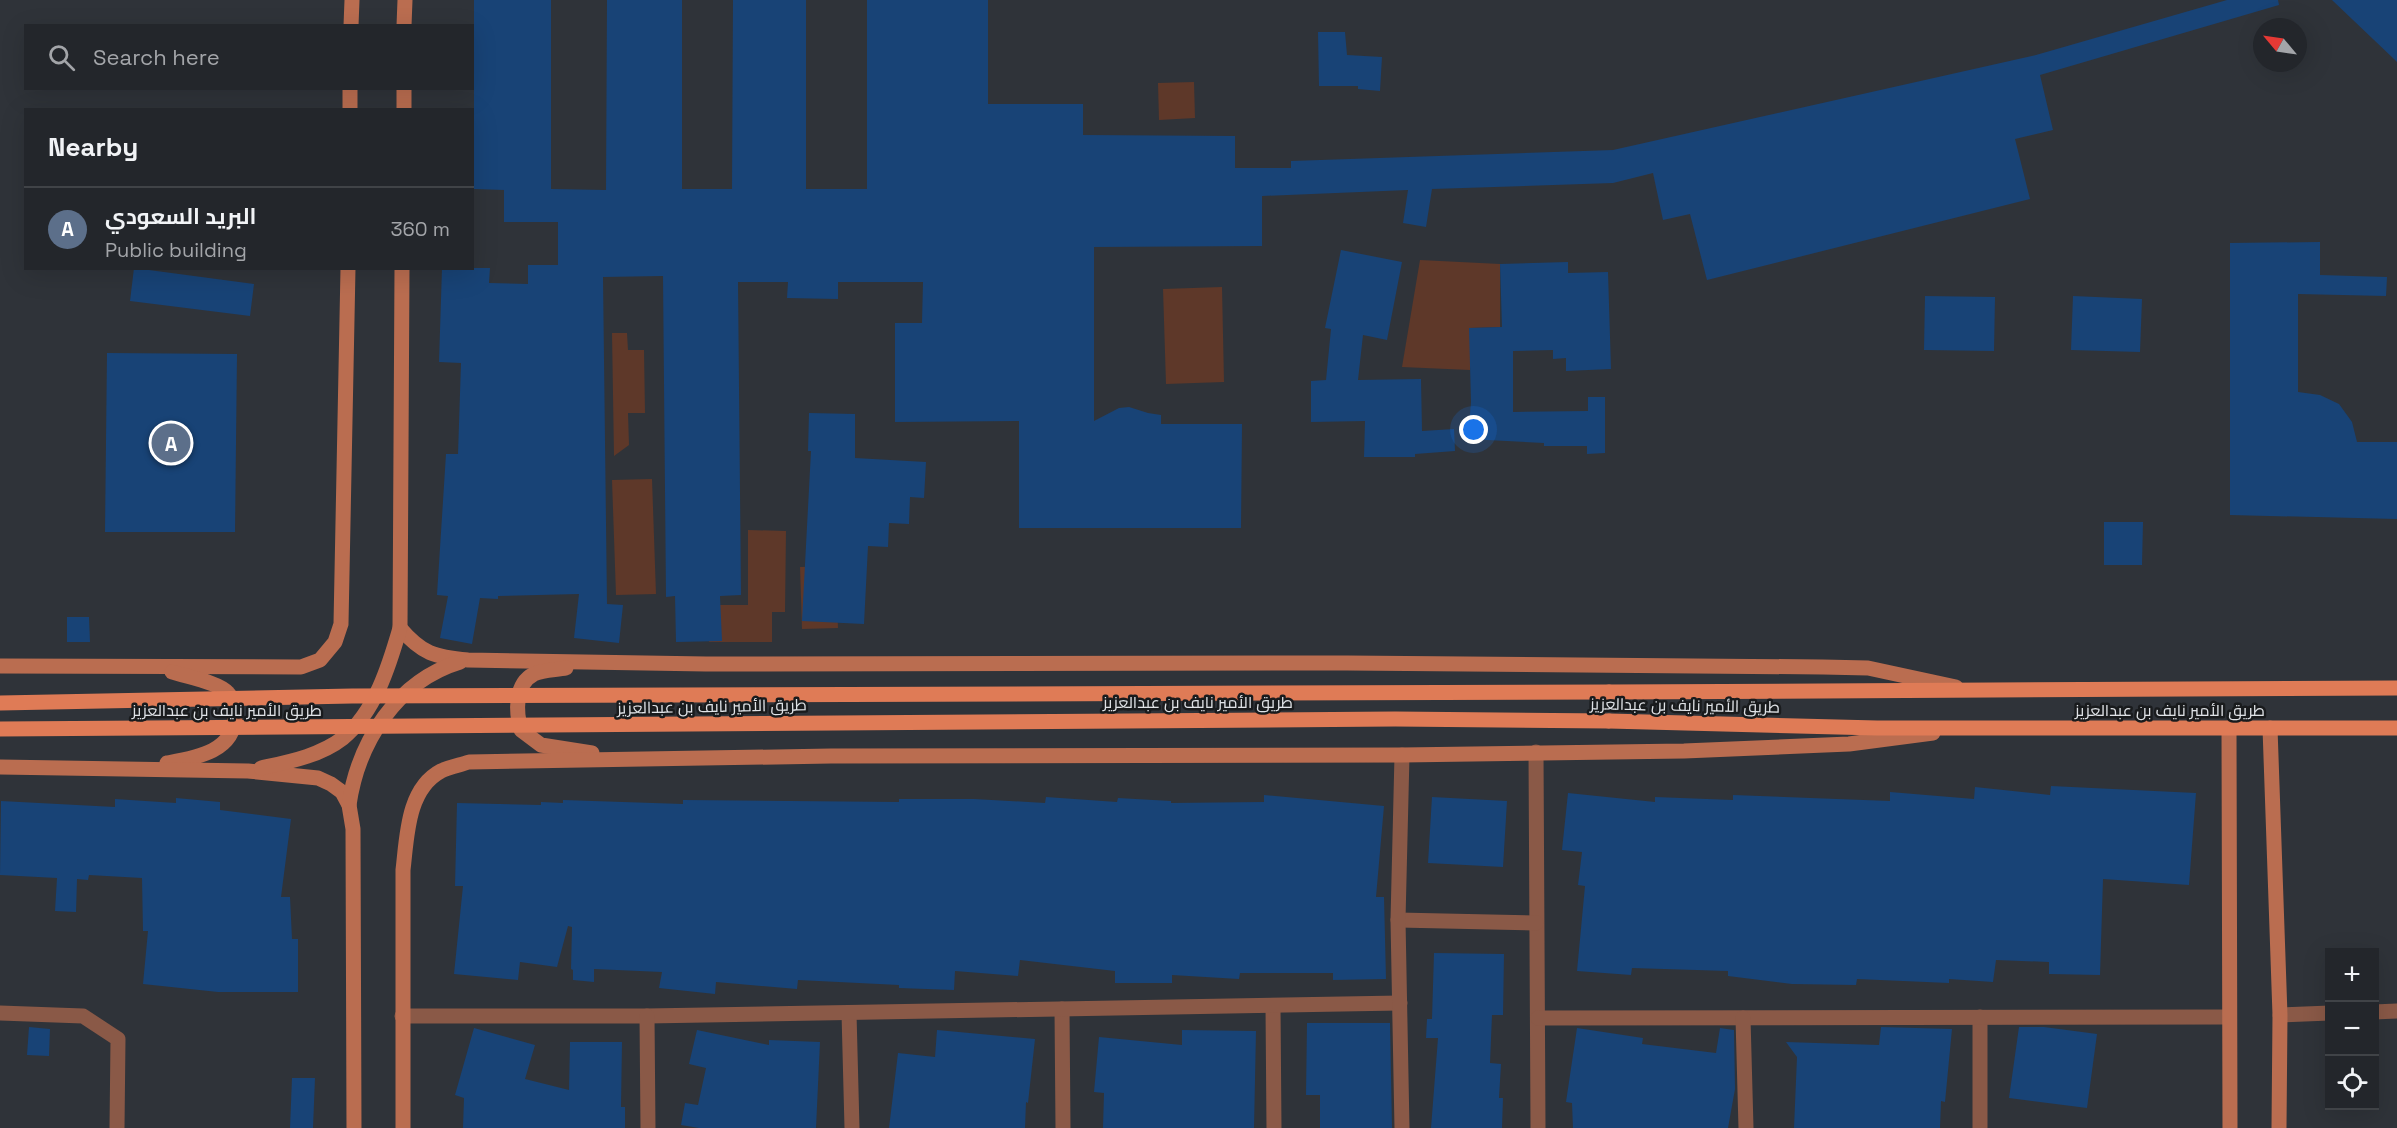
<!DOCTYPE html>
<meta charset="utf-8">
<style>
body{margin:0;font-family:"Space Grotesk",Cairo,sans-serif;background:#2f3237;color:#f1f3f6}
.controls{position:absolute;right:18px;bottom:18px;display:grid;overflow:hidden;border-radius:0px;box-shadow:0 6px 24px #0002}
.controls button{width:54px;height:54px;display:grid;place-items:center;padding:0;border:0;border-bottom:2px solid #404347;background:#23262b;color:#f1f3f6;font:30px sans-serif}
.compass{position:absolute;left:2253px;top:18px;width:54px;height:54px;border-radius:50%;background:#23262b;box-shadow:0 6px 24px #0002;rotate:299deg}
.you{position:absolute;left:1474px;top:430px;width:21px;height:21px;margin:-15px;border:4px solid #fff;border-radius:50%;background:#1a73e8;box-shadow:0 0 0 9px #1a73e833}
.badge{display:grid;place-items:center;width:39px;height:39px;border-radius:50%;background:#f3a081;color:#fff;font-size:20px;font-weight:700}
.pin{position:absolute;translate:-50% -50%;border:3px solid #fff;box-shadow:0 2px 6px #0006}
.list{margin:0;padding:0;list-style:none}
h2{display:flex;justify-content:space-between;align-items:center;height:78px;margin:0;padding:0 24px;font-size:26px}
h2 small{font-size:20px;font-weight:400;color:#a3a5a9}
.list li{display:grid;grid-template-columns:39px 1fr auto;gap:18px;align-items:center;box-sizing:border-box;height:84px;padding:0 24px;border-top:2px solid #404347}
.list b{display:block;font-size:22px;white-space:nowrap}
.list p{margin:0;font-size:20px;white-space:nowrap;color:#a3a5a9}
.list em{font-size:20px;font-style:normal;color:#a3a5a9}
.icon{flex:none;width:33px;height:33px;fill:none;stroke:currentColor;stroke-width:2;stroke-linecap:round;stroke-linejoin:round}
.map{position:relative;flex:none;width:2397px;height:1128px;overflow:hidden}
.search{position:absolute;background:#23262b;box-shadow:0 6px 24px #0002;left:24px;top:24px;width:450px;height:66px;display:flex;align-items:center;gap:15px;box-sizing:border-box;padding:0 21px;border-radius:0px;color:#a3a5a9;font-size:22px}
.panel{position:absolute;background:#23262b;box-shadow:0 6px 24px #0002;left:24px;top:108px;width:450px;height:162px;border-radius:0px}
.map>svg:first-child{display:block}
.green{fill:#5e3829}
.building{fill:#184376}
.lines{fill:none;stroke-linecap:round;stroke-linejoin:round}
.street{stroke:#8a5947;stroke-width:15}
.secondary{stroke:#ba6d50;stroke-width:15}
.primary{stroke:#df7b56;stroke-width:15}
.primary-bridge{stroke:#df7b56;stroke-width:15}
.labels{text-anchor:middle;stroke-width:5;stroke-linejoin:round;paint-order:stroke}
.street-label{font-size:16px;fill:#e0e3e7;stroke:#191b1d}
</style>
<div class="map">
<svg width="2397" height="1128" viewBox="0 0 2397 1128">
<rect width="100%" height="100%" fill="#2f3339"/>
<g class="green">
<path d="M 1194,82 L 1195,118 L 1159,120 L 1158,83 Z"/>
<path d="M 1420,260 L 1500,264 L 1500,327 L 1470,328 L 1470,370 L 1402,367 Z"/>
<path d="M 1222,287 L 1224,382 L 1166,384 L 1163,289 Z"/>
<path d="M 612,333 L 627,333 L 628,350 L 644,350 L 645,413 L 628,413 L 629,445 L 614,456 Z"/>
<path d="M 652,479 L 656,594 L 616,595 L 612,480 Z"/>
<path d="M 748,530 L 786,531 L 785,612 L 772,612 L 772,642 L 709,642 L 710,605 L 748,605 Z"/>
<path d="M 836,566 L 838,628 L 802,629 L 800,567 Z"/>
</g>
<g class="building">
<path d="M 474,0 L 551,0 L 551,189 L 606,190 L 607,0 L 682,0 L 682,189 L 732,189 L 733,0 L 806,0 L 806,189 L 867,189 L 867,0 L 988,0 L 988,104 L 1083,104 L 1083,135 L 1235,136 L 1235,168 L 1291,168 L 1291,161 L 1613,150 L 2036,55 L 2227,0 L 2278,0 L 2279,5 L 2040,75 L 2053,130 L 2015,139 L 2030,199 L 1707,280 L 1690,214 L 1663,220 L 1653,173 L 1613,183 L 1432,189 L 1426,227 L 1403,223 L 1408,190 L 1262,196 L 1262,246 L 1094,247 L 1094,421 L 1119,408 L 1129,407 L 1148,413 L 1161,415 L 1161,424 L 1242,424 L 1241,528 L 1019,528 L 1019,421 L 895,422 L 895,323 L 922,323 L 923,282 L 838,282 L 838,299 L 787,298 L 788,282 L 738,282 L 741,595 L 720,596 L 722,641 L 676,642 L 675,596 L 666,597 L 663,276 L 603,277 L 607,604 L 623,605 L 619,643 L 574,638 L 579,594 L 498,596 L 498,599 L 480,598 L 472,644 L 440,638 L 448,596 L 437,595 L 446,454 L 458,454 L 461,363 L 439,362 L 442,268 L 490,268 L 489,283 L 528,284 L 528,265 L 558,265 L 558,222 L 504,222 L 504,190 L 474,189 Z"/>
<path d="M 2332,0 L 2397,0 L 2397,62 L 2394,59 Z"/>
<path d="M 1318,32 L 1345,32 L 1347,55 L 1382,57 L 1380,91 L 1358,89 L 1358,86 L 1319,86 Z"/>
<path d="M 2320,242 L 2320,275 L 2387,277 L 2386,296 L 2298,294 L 2298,392 L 2320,395 L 2339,404 L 2352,422 L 2357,442 L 2397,442 L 2397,519 L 2230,515 L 2230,243 Z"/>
<path d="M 1341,250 L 1402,262 L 1387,340 L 1363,335 L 1358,380 L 1421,379 L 1422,431 L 1454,429 L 1455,451 L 1415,454 L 1415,457 L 1364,457 L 1365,421 L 1311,422 L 1311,381 L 1326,380 L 1331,329 L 1325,328 Z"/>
<path d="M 1568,262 L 1568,273 L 1608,272 L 1611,369 L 1566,371 L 1566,358 L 1553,359 L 1553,350 L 1513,351 L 1513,412 L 1588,411 L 1588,397 L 1605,397 L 1605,453 L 1587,454 L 1587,446 L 1544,446 L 1544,443 L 1468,439 L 1471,402 L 1469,328 L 1502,327 L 1500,264 Z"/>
<path d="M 134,268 L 254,284 L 250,316 L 130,301 Z"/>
<path d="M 1925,296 L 1995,297 L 1994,351 L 1924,350 Z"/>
<path d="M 2073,296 L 2142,299 L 2140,352 L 2071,350 Z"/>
<path d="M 107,353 L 237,354 L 235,532 L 105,532 Z"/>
<path d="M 809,413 L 855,414 L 855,458 L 926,462 L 924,498 L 910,497 L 909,524 L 889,523 L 888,547 L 868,546 L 864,624 L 802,621 L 811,451 L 808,451 Z"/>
<path d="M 2104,522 L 2143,522 L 2142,565 L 2104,565 Z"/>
<path d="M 67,617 L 89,617 L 90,642 L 67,642 Z"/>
<path d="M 2051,786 L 2196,793 L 2189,885 L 2103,879 L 2100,975 L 2049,974 L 2049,962 L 1996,960 L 1993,982 L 1949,979 L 1949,983 L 1857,979 L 1856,985 L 1792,984 L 1728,976 L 1728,971 L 1632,968 L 1631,975 L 1577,971 L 1585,886 L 1578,885 L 1582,852 L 1562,850 L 1568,793 L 1655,802 L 1655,797 L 1733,800 L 1733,795 L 1890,801 L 1890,792 L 1974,799 L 1975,787 L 2050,795 Z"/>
<path d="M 1264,795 L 1384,806 L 1376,897 L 1384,897 L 1386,979 L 1333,980 L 1333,973 L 1240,973 L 1239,979 L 1172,975 L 1172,983 L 1115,983 L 1115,971 L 1020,960 L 1018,976 L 955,971 L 954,990 L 899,988 L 899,985 L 798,980 L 797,989 L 716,982 L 715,994 L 659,988 L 662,972 L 594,969 L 594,982 L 573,980 L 573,970 L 571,969 L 572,927 L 568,926 L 557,967 L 520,962 L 518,980 L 454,974 L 463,886 L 455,886 L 457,803 L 541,805 L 541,802 L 563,803 L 563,800 L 683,804 L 683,800 L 899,802 L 899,799 L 974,799 L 1045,803 L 1046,797 L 1117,802 L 1118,798 L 1171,801 L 1171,803 L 1264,802 Z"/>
<path d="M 1432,797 L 1507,801 L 1503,867 L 1428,863 Z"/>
<path d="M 176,798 L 220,802 L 220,810 L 291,819 L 281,897 L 290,897 L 292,939 L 298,939 L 298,992 L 218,992 L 143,984 L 148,931 L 143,931 L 142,878 L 89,875 L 88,880 L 77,879 L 76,912 L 55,911 L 57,878 L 0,875 L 1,801 L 115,807 L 115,799 L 176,803 Z"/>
<path d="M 1434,953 L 1504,954 L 1503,1015 L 1492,1015 L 1490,1063 L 1501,1064 L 1499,1098 L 1503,1098 L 1502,1128 L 1431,1128 L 1438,1038 L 1426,1038 L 1427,1019 L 1432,1019 Z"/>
<path d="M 1307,1023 L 1390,1023 L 1392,1128 L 1320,1128 L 1320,1095 L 1306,1095 Z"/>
<path d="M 29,1027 L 50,1029 L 49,1056 L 27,1055 Z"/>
<path d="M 1881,1027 L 1952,1029 L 1945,1102 L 1941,1101 L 1940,1128 L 1794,1128 L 1797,1057 L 1786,1042 L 1879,1045 Z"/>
<path d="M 2019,1027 L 2044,1027 L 2097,1034 L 2087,1108 L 2009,1098 Z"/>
<path d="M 474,1028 L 535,1045 L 525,1079 L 569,1090 L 570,1042 L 622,1042 L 621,1107 L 625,1107 L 625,1128 L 463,1128 L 464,1098 L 455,1095 Z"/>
<path d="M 1577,1028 L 1643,1038 L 1642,1044 L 1716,1053 L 1720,1028 L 1734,1030 L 1735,1089 L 1728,1128 L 1573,1128 L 1572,1103 L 1566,1102 Z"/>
<path d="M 697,1030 L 769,1045 L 769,1040 L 820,1042 L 816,1128 L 699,1128 L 681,1125 L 685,1103 L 698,1105 L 706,1068 L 689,1064 Z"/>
<path d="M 937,1030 L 1035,1039 L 1028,1103 L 1026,1102 L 1025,1128 L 889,1128 L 898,1053 L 935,1057 Z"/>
<path d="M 1182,1030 L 1256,1031 L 1254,1128 L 1103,1128 L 1104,1093 L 1094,1092 L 1099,1037 L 1182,1045 Z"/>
<path d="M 292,1078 L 315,1078 L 313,1128 L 290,1128 Z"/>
</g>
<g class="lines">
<g class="street">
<path d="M 1536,752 L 1538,1128"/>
<path d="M 1398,920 L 1536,923"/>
<path d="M 1273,1006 L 1274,1128"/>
<path d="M 1062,1009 L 1063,1128"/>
<path d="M 2374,1012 L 2397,1011"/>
<path d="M 0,1013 L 83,1016 L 118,1039 L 117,1128"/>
<path d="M 849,1013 L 852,1128"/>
<path d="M 2280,1015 L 2330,1013"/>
<path d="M 402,1016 L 647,1016 L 1400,1003"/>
<path d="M 647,1016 L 648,1128"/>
<path d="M 1980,1017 L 1980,1128"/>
<path d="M 1538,1018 L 2228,1017"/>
<path d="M 1743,1018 L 1746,1128"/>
<path d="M 1402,1128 L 1398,920 L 1402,755"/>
</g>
<g class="secondary">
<path d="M 351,26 L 352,0"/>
<path d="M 404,26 L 405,0"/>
<path d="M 350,110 L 350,88"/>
<path d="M 404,110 L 404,88"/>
<path d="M 400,628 C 422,654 435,657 468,660 L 706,664 L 1347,663 L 1823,667 L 1868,668 L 1956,687"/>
<path d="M 0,666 L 301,667 L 320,660 L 335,642 L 341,624 L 348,268"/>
<path d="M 566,668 C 557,670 543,670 534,674 C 514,684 516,713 521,730 L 541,745 L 592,753"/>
<path d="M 2229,728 L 2230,1128"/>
<path d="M 2270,728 L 2280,1015 L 2279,1128"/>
<path d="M 167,763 C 195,758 235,752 235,715 C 235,707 234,699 228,693 C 218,682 187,677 172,672"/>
<path d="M 0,767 L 248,771 L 318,778 L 331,784 L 342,792 L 349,805 L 353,829 L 354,1128"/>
<path d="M 261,768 C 288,762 320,756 343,738 C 375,712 389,666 400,628 L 402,268"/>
<path d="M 349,805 C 358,742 397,681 460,662"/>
<path d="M 403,1128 L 403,870 C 407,837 407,789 441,771 C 449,767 460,765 469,762 L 831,756 L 1402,755 L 1684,751 L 1849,744 L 1933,733"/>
</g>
<g class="primary">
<path d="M 1609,692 L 2397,688"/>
<path d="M 1609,721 L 1877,728 L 2397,728"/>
</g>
<g class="primary-bridge">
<path d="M 0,703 L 352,696 L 1609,692"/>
<path d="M 0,729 L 1395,719 L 1609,721"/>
</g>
</g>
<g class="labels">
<g class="street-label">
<text x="1198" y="708">طريق الأمير نايف بن عبدالعزيز</text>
<text transform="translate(1685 705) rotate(1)" y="6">طريق الأمير نايف بن عبدالعزيز</text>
<text transform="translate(712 706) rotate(-1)" y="6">طريق الأمير نايف بن عبدالعزيز</text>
<text x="227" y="716">طريق الأمير نايف بن عبدالعزيز</text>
<text x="2170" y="716">طريق الأمير نايف بن عبدالعزيز</text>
</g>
</g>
</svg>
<div class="controls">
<button>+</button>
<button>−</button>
<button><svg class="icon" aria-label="locate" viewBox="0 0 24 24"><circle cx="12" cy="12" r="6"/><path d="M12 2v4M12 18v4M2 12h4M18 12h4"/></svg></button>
</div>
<svg class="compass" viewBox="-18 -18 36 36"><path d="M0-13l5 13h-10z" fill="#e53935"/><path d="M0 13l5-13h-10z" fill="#a3a5a9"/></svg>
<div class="you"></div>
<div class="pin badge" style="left:171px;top:443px;background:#5c6f8a">A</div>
<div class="search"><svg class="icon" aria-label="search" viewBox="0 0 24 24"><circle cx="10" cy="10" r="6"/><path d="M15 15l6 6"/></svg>Search here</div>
<section class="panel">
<h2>Nearby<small></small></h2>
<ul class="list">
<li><span class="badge" style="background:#5c6f8a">A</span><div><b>البريد السعودي</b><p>Public building</p></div><em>360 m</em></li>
</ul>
</section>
</div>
